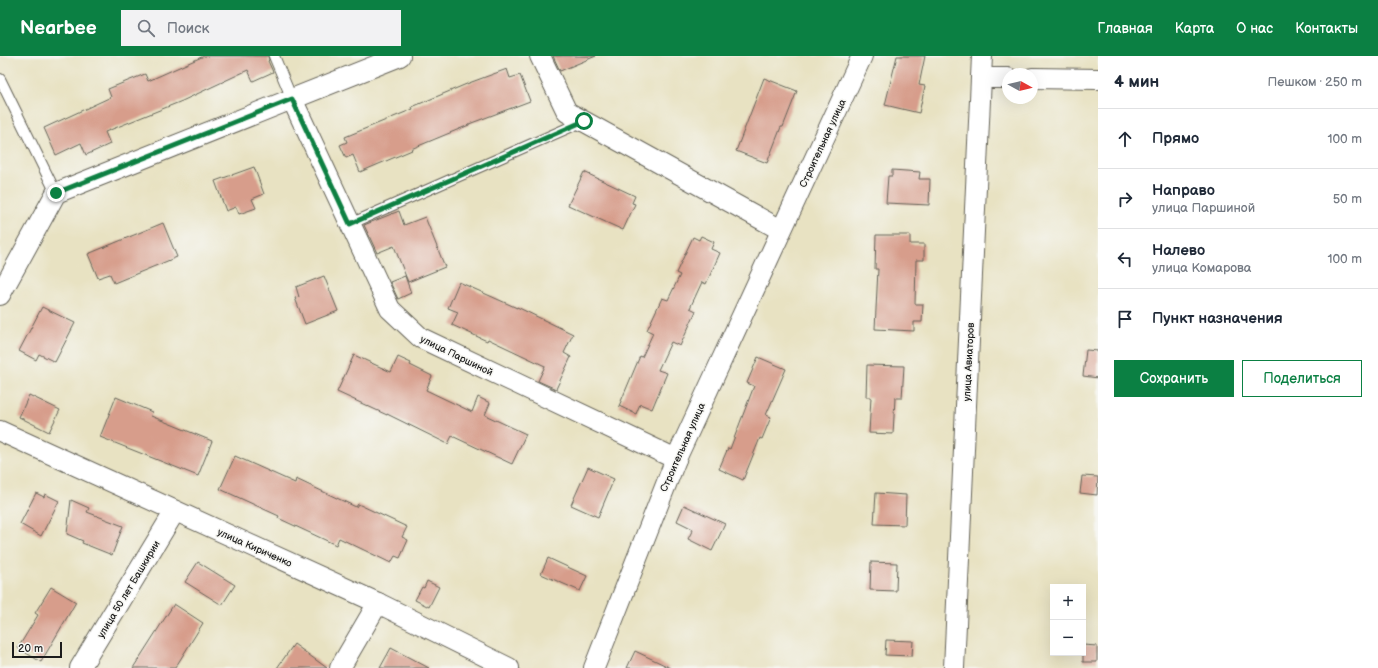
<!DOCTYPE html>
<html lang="ru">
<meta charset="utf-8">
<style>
body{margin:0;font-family:"Balsamiq Sans",sans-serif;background:#f2f2f3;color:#1f2937}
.controls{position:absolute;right:12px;bottom:12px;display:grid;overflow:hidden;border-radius:0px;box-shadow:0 4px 16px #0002}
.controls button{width:36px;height:36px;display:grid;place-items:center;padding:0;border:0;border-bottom:1px solid #e0e1e3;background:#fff;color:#1f2937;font:20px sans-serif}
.compass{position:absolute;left:1002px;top:12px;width:36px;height:36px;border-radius:50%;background:#fff;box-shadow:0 4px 16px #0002;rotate:98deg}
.scale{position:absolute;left:12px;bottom:10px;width:50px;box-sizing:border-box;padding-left:4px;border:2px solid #1c1c1c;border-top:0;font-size:11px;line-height:14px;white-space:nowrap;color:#1c1c1c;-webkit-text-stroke:3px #f6f6f2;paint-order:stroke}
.stop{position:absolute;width:12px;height:12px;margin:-9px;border:3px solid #0b8043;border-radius:50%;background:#fff}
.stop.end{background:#0b8043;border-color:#fff;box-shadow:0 1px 4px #0008}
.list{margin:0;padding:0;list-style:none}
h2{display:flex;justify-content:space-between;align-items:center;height:52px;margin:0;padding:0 16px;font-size:17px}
h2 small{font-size:13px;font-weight:400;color:#747a83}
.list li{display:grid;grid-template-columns:26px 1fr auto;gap:12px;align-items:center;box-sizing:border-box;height:60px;padding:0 16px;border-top:1px solid #e0e1e3}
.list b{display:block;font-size:15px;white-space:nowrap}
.list p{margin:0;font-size:13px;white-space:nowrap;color:#747a83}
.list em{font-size:13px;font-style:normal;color:#747a83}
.actions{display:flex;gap:8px;padding:12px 16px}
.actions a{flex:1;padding:9px 0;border:1px solid #0b8043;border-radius:0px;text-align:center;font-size:14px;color:#0b8043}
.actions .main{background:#0b8043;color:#fff}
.icon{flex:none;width:22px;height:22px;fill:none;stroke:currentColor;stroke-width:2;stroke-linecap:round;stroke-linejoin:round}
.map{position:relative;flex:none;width:1098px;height:612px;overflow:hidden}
header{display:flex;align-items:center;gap:24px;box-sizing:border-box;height:56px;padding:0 20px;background:#0b8043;color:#fff}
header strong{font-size:19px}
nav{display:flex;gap:22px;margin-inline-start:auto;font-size:14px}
.search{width:280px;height:36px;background:#f2f2f3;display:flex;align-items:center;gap:10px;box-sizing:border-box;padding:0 14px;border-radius:0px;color:#747a83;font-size:15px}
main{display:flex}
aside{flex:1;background:#fff}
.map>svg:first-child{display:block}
.building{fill:#d79d8b}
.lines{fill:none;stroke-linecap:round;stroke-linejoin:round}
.service-casing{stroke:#636156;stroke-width:12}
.minor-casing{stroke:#636156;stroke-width:22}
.service{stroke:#fff;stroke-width:10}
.minor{stroke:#fff;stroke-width:20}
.route{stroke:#0b8043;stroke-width:5}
.labels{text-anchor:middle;stroke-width:3;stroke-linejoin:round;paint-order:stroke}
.street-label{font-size:10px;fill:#1c1c1c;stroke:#f6f6f2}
</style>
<header>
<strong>Nearbee</strong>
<div class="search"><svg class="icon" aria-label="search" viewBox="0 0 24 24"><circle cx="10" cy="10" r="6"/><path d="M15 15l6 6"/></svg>Поиск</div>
<nav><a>Главная</a><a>Карта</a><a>О нас</a><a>Контакты</a></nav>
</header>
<main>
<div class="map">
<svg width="1098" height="612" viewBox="0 0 1098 612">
<rect width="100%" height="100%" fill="#f6f6f2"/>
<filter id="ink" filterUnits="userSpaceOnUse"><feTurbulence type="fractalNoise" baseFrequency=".025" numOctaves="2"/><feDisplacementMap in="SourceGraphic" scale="8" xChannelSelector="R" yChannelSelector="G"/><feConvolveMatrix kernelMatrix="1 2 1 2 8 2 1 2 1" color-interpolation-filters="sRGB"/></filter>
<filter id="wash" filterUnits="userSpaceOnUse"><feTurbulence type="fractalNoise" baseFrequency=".012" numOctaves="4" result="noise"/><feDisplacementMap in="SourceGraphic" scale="16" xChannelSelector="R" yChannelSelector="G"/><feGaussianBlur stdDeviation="0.9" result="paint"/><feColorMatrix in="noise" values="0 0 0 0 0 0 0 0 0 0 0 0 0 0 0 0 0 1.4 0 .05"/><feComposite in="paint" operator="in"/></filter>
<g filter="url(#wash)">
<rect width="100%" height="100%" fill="#e8e2c2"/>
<g id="blocks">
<g class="building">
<path d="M 204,0 L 268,0 L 269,4 L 268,5 L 273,16 L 253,25 L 248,14 L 182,45 L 105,76 L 110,88 L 86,99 L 81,87 L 56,99 L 44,72 L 111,41 L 108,33 L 145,18 L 148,25 Z"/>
<path d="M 553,0 L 596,0 L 560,15 Z"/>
<path d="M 897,0 L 925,0 L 919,29 L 925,30 L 919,57 L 885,49 Z"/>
<path d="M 507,13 L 510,22 L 520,19 L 530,45 L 469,68 L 469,69 L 411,93 L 412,94 L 360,116 L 353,99 L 346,102 L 340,89 L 347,86 L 345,81 L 413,53 L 412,51 L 469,27 Z"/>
<path d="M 764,22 L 797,35 L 783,71 L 781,71 L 767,107 L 736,95 Z"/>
<path d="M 254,111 L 264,138 L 252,143 L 256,152 L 239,158 L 236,151 L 226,155 L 215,125 Z"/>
<path d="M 892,114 L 920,116 L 919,123 L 930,123 L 929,149 L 886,147 L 888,120 L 892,120 Z"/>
<path d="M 584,116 L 635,140 L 632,147 L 635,148 L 623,174 L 568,149 Z"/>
<path d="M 399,155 L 404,169 L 425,161 L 445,211 L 408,226 L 394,190 L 377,197 L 364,169 Z"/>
<path d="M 163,167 L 177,201 L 114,227 L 110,218 L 98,222 L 88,198 Z"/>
<path d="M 876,179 L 910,179 L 910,188 L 924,188 L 924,204 L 916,204 L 915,248 L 923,248 L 922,266 L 914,266 L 914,275 L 875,273 L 878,213 L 875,213 Z"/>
<path d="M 701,180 L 714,186 L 711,193 L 720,197 L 706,228 L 702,226 L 690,252 L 696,255 L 680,290 L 671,286 L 658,314 L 667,317 L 652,353 L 640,348 L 636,358 L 619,350 L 640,300 L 642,301 L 653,277 L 647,274 L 662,242 L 668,244 L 680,219 L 676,217 L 693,181 L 699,184 Z"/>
<path d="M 324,220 L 338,255 L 305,268 L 295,242 L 299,241 L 296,231 Z"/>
<path d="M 405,220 L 411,237 L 398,243 L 390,226 Z"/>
<path d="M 459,226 L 517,252 L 517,251 L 573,278 L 564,297 L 571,301 L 556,333 L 538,325 L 545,310 L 488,283 L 487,285 L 452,269 L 458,256 L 448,252 Z"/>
<path d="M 42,251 L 75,267 L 55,306 L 39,298 L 36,304 L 19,295 Z"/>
<path d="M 1086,294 L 1098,295 L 1098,322 L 1083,320 Z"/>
<path d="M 354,299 L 391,316 L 398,301 L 411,307 L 410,309 L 432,320 L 426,334 L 472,356 L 478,341 L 490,347 L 485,359 L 526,378 L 512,408 L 452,380 L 448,388 L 387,358 L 387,359 L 337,336 Z"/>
<path d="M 758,301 L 786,313 L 766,359 L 771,361 L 762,383 L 760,382 L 743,424 L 719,413 L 728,392 L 730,393 L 754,330 L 747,327 Z"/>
<path d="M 867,309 L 904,310 L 902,342 L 895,342 L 893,378 L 869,377 L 871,341 L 866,341 Z"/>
<path d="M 29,339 L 60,354 L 49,376 L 19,361 Z"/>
<path d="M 116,341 L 152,356 L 151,360 L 212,385 L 198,420 L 100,381 Z"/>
<path d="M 235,400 L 295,427 L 296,423 L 356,451 L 358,448 L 407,471 L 402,481 L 408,484 L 400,502 L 395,500 L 391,507 L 339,482 L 336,489 L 278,462 L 279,460 L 220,433 Z"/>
<path d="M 588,411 L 614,423 L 598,461 L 571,449 Z"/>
<path d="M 1082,420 L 1098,421 L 1097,439 L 1080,437 Z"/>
<path d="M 36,437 L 44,441 L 45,438 L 59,445 L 41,480 L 20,468 Z"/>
<path d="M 876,437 L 906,439 L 905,469 L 874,468 Z"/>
<path d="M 71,444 L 89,452 L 87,456 L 123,470 L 112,499 L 82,487 L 83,485 L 67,478 Z"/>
<path d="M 684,449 L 725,468 L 712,495 L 688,483 L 693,473 L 677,465 Z"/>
<path d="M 548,502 L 587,520 L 580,535 L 541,518 Z"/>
<path d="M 198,506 L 235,529 L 222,549 L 185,526 Z"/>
<path d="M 871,506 L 897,507 L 896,535 L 870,534 Z"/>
<path d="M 427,525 L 439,531 L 429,551 L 415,544 L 422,531 L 424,532 Z"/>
<path d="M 51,531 L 76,546 L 41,606 L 18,592 L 38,559 L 35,557 Z"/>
<path d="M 174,548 L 203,567 L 175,612 L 133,612 Z"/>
<path d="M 886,584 L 913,585 L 912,600 L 885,599 Z"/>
<path d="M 294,588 L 327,612 L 277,612 Z"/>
<path d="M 1083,589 L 1097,590 L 1097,606 L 1083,606 Z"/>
<path d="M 391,592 L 429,612 L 380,612 Z"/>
<path d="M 635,595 L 671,612 L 627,612 Z"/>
</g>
</g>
</g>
<g filter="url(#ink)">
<use href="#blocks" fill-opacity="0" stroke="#636156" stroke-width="1"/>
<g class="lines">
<g class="service-casing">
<g id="service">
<path d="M 274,0 L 292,43"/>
<path d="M 0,23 L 56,137"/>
<path d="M 350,168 L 584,65"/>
</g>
</g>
<g class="minor-casing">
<g id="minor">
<path d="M 540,0 L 567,56 L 781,174"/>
<path d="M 981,22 L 1008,22"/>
<path d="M 1032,22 L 1098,23"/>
<path d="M 292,43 L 390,253 L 421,282 L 676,403"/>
<path d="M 0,239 L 56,137 L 400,0"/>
<path d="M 0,375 L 378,547 L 509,612"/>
<path d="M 80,612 L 175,455"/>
<path d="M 340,612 L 378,547"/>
<path d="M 594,612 L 676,403 L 862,0"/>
<path d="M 954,612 L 982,0"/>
</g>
</g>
<use href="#service" class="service"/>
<use href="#minor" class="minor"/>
</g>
</g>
<g class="lines" filter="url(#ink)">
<path class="route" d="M 56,137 L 292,43 L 350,168 L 584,65"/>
</g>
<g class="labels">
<g class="street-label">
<text transform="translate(822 87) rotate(-65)" y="4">Строительная улица</text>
<text transform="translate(457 299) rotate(26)" y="4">улица Паршиной</text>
<text transform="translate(968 306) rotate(-87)" y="4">улица Авиаторов</text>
<text transform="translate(682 391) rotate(-66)" y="4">Строительная улица</text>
<text transform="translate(255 491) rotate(24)" y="4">улица Кириченко</text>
<text transform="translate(128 533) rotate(-59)" y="4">улица 50 лет Башкирии</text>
</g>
</g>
</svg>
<div class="controls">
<button>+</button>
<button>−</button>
</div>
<svg class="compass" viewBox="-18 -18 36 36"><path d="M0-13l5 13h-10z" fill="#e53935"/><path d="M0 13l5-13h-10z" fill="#747a83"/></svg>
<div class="scale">20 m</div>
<div class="stop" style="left:584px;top:65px"></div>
<div class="stop end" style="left:56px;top:137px"></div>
</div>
<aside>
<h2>4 мин<small>Пешком · 250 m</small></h2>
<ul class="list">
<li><svg class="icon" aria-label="ahead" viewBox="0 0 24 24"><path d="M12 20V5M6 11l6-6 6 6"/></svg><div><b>Прямо</b></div><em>100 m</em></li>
<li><svg class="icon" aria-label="right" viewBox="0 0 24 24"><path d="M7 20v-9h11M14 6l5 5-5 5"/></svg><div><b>Направо</b><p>улица Паршиной</p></div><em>50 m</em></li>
<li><svg class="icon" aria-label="left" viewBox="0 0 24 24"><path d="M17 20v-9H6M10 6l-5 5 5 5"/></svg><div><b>Налево</b><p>улица Комарова</p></div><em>100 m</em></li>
<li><svg class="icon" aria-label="arrive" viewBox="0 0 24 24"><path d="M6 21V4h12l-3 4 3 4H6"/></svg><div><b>Пункт назначения</b></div></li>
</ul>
<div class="actions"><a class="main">Сохранить</a><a>Поделиться</a></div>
</aside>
</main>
